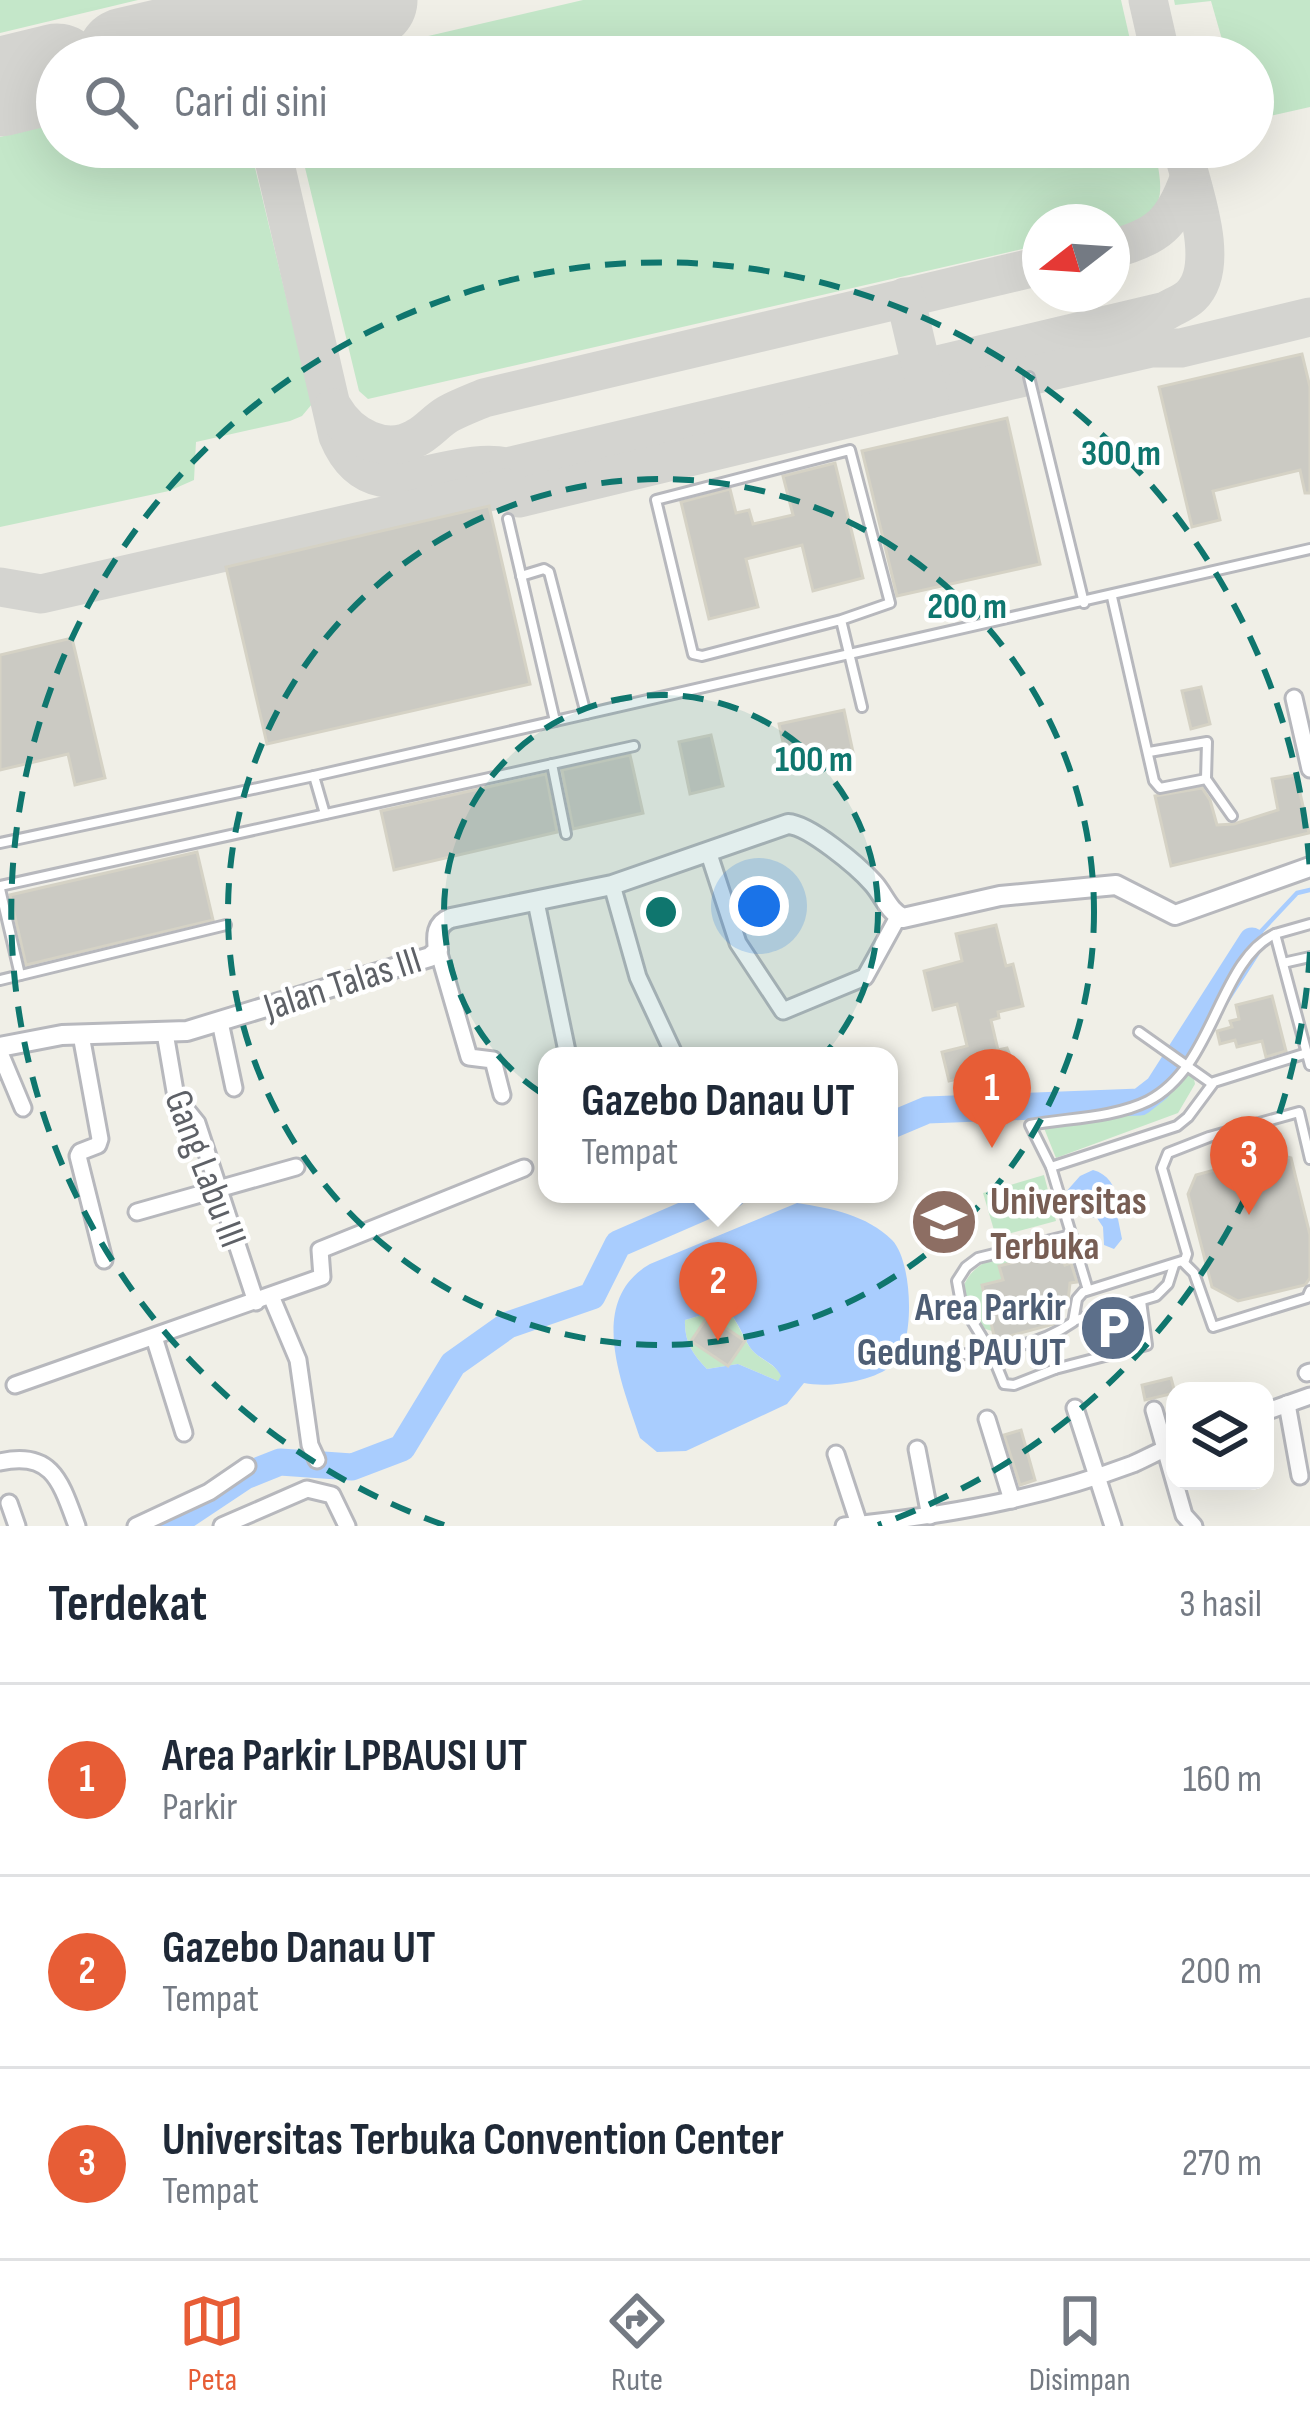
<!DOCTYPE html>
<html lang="id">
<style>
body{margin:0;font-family:"Sofia Sans Condensed",sans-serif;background:#f2f2f3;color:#1f2937}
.controls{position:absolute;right:36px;bottom:36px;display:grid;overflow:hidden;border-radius:24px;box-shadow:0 12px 48px #0002}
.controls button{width:108px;height:108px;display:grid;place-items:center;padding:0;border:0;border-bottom:3px solid #e0e1e3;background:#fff;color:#1f2937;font:60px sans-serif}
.compass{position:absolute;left:1022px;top:204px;width:108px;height:108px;border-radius:50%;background:#fff;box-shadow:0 12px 48px #0002;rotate:253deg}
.you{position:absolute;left:759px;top:906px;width:42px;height:42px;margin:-30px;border:9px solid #fff;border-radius:50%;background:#1a73e8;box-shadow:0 0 0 18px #1a73e833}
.badge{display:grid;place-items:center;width:78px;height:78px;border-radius:50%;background:#e75d36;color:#fff;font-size:39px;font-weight:700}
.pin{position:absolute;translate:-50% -99px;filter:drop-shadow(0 3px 6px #0008)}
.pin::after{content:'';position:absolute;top:63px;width:42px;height:36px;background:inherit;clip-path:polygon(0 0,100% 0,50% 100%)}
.popup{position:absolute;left:538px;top:1047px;width:360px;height:156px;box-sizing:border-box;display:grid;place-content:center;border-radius:24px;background:#fff;filter:drop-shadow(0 3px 9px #0005);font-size:39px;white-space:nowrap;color:#747a83}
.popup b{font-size:45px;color:#1f2937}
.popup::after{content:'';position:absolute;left:50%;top:100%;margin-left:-24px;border:24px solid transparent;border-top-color:#fff}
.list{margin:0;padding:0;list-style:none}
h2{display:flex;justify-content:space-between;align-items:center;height:156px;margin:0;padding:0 48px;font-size:51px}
h2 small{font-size:39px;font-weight:400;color:#747a83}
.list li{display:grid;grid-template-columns:78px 1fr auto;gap:36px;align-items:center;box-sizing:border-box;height:192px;padding:0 48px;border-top:3px solid #e0e1e3}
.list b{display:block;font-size:45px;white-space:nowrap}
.list p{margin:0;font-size:39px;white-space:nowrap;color:#747a83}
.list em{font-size:39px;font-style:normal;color:#747a83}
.icon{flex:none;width:66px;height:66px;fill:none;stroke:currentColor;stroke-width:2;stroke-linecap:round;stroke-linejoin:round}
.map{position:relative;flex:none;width:1310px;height:1526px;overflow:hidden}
.search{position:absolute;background:#fff;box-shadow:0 12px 48px #0002;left:36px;right:36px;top:36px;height:132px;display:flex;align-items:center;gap:30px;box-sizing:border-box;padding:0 42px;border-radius:66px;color:#747a83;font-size:45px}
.sheet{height:732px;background:#fff}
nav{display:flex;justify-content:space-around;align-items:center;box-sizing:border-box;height:168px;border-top:3px solid #e0e1e3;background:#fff;font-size:33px;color:#747a83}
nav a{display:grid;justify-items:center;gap:6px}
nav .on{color:#e75d36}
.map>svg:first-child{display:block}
.green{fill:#c4e7c9;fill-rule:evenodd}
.water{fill:#a9cdfe;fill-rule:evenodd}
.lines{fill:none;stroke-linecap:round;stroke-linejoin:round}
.stream{stroke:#a9cdfe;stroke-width:4.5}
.river{stroke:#a9cdfe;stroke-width:27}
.taxiway{stroke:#d4d4d0;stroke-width:39}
.runway{stroke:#d4d4d0;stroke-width:99}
.building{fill:#cbcac3;stroke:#d5d2c5;stroke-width:3}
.service-casing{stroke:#b7b8bd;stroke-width:14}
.minor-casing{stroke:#b7b8bd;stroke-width:21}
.tertiary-casing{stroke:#b7b8bd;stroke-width:24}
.service{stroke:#fff;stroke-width:8}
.minor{stroke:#fff;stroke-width:15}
.tertiary{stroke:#fff;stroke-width:18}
.ring{fill:none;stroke:#0f766e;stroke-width:6;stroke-dasharray:21 15}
.labels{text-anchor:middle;stroke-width:9;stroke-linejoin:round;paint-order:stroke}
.street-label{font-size:39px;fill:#5e6167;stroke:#fff}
.education-label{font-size:39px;font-weight:bold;fill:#785e54;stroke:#fff;text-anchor:start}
.service-label{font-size:39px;font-weight:bold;fill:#4e5e75;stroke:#fff;text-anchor:end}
.centre{fill:#0f766e;stroke:#fff;stroke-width:6}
.ring-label{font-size:36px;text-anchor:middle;font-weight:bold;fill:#0f766e;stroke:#fff;stroke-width:9;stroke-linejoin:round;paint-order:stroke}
</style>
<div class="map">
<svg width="1310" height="1526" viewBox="0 0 1310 1526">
<rect width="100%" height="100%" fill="#f0efe7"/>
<g class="green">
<path d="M 0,0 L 138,0 L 0,33 Z"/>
<path d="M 583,0 L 1121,0 L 1134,57 L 338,57 Z"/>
<path d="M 1174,0 L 1310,0 L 1310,107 L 1253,120 L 1253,57 L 1227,57 L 1211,1 L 1175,5 Z"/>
<path d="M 57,123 L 57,147 L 250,147 L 312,404 L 302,416 L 290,421 L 196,442 L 194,480 L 169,491 L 0,527 L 0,137 Z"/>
<path d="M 300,147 L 1154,147 C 1165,197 1167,216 1112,229 L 1112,222 L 1040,222 L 1040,245 L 368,399 L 359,391 Z"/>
<path d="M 1184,1067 L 1193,1074 L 1195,1084 L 1178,1113 L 1056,1158 L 1044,1128 L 1151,1105 L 1165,1095 Z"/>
<path d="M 1044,1175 L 1056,1221 L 996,1237 L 983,1193 Z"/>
<path d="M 1057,1241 L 1059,1250 L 999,1265 L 1002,1279 L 981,1285 L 992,1331 L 979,1327 L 963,1288 C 974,1253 1026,1249 1057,1241 Z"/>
<path d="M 726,1308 C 738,1321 743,1339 752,1350 C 762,1361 774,1363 782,1376 L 778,1381 L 738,1364 L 707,1369 C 693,1355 684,1341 685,1320 ZM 708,1316 L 745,1340 L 729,1365 L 692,1341 Z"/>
</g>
<g class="water">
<path d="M 1093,1170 C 1108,1174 1115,1186 1118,1200 L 1109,1209 L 1118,1219 L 1122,1239 L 1114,1249 L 1104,1245 L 1103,1227 L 1097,1218 C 1079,1215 1070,1211 1065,1193 L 1080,1176 Z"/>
<path d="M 797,1203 C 830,1208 867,1215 892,1240 C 913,1261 916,1346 893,1365 C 872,1382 828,1388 804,1383 L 787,1404 L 686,1451 L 657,1452 L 640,1438 C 622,1384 586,1301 650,1264 ZM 726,1308 C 739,1322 744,1340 752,1350 C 762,1361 774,1362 781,1376 L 778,1381 L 738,1364 L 707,1369 C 693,1355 684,1341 685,1320 Z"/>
</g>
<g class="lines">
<path class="stream" d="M 1252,941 L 1297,893 L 1310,890"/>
<g class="river">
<path d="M 889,1126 L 927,1110 L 1140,1102 L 1158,1088 L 1252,941"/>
<path d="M 170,1526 L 245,1476 L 280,1462 L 352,1467 L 402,1448 L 453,1364 L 508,1325 L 592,1296 L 618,1244 L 733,1194"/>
</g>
<g class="taxiway">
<path d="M 1148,0 L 1161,57"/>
<path d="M 168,47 L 212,45 L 236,57"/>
<path d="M 259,57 L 274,32 L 319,12"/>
<path d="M 271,147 L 338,436 C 372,518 446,454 507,467 L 1166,311 C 1174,306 1185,302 1191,296 C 1223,265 1191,186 1182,147"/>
<path d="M 1112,249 C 1158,237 1173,223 1189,179"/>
<path d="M 929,399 L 1151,348 L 1181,348 L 1310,317"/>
<path d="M 333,408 C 349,436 385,456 416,438 C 428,432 436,421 448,414 C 459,408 472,403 484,398 L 1040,266"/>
<path d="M 0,587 L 41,594 L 506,488 L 519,498 L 929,399 L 905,297"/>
</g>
<g class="runway">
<path d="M 126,57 L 368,0"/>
<path d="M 0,87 L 57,73"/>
</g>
</g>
<g class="building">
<path d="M 1302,354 L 1310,387 L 1310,493 L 1305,493 L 1300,470 L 1213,491 L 1220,520 L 1192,527 L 1159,387 Z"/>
<path d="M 1007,418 L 1040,564 L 897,596 L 862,451 Z"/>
<path d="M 835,463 L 863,578 L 813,591 L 802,545 L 746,559 L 758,607 L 709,619 L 681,502 L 730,489 L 736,513 L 749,510 L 753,524 L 793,515 L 783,476 Z"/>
<path d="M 489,506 L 530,684 L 267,744 L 226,567 Z"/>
<path d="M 72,638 L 105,778 L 75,785 L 68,754 L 0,770 L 0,655 Z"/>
<path d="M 1201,687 L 1210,724 L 1191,729 L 1182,691 Z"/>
<path d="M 844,710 L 853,752 L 788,765 L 779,724 Z"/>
<path d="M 711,735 L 723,786 L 690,794 L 679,742 Z"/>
<path d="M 630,755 L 643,813 L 573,829 L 562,770 Z"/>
<path d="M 546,774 L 557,832 L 394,870 L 381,811 Z"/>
<path d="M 1296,775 L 1309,833 L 1171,866 L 1155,796 L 1202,788 L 1210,800 L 1217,825 L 1234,824 L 1278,810 L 1272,779 Z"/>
<path d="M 197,852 L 213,920 L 26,965 L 10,895 Z"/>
<path d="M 996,925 L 1006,966 L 1013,964 L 1023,1006 L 998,1012 L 999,1018 L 991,1020 L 998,1050 L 1007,1048 L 1020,1080 L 960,1094 L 957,1079 L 949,1081 L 942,1052 L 967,1046 L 957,1004 L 933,1010 L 924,971 L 962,961 L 956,934 Z"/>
<path d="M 1272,996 L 1286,1051 L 1266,1057 L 1262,1041 L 1237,1047 L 1235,1040 L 1220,1044 L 1217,1031 L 1232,1027 L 1230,1021 L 1239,1019 L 1236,1005 Z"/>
<path d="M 1253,1133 L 1259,1158 L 1277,1154 L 1291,1158 L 1310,1235 L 1310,1278 L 1305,1285 L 1238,1301 L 1212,1287 L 1188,1194 L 1196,1175 L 1222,1168 L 1217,1143 Z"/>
<path d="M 1061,1250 L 1065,1265 L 1071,1263 L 1077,1282 L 1070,1283 L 1068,1301 L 1059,1303 L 1061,1312 L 1052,1315 L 1054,1324 L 995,1340 L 982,1285 L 1003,1280 L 999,1266 Z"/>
<path d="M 708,1316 L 745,1341 L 728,1366 L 691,1341 Z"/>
<path d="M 1171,1378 L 1175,1393 L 1145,1400 L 1142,1385 Z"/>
<path d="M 1021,1430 L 1035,1480 L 1020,1485 L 1004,1435 Z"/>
</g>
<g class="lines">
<g class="service-casing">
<g id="service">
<path d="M 1029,377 L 1084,603"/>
<path d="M 508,519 L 555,721"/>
<path d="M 521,576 L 544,569 L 549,572 L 586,714"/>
<path d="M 1112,597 L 1154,781 L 1160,788 L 1206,779 L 1232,816"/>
<path d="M 841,620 L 890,603 L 850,450 L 656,500 L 693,654 L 702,656 L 841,620 L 862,707"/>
<path d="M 1149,752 L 1207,742 L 1206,779"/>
<path d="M 552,764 L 566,834"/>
<path d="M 314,776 L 325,814"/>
<path d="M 0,843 L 314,776 L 1310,549"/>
<path d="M 0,886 L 634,746"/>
<path d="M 0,889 L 20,975"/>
<path d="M 1310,924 L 1275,934 L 1310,1065"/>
<path d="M 1283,963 L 1310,957"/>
<path d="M 0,980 L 226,925"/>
<path d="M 1139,1032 L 1211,1083"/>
<path d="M 1051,1167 L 1177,1126 L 1188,1117 L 1214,1082 L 1307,1053"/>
<path d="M 1183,1262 L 1194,1273 L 1213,1327 L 1307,1298 L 1310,1291"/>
<path d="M 1088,1290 L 1051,1167 L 1030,1125 C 1067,1118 1114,1118 1148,1101 C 1215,1067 1218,961 1275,934"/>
<path d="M 1073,1321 L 1156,1296 L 1168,1284 L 1174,1265"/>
<path d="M 1045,1339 L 1055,1369 L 1014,1385 L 1004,1384 L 991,1352 L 961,1303 L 957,1281 L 966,1267 L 978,1258 L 1071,1235"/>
<path d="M 944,1356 C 989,1352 1035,1349 1073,1322 L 1077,1299 L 1083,1292 L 1185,1260 L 1187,1254 L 1162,1168 L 1168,1153 L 1209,1137 L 1299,1112 L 1310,1159"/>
<path d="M 1055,1369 L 1147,1345 L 1141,1301"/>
</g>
</g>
<g class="minor-casing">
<g id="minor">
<path d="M 1294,698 L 1310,769"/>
<path d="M 708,851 L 738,943 L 783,1011 L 865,977 L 898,917"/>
<path d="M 612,885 L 638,977 L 675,1056"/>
<path d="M 536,902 L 568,1056"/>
<path d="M 438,950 L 469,1057 L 493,1060 L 502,1095"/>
<path d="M 220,1022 L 234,1088"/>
<path d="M 165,1033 L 176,1097 L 197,1123 L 256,1302"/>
<path d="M 81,1035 L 100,1139 L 98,1145 L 80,1152 L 78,1156 L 104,1260"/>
<path d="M 0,1053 L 23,1108"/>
<path d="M 137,1212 L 296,1167"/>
<path d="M 271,1296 L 298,1360 L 310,1445 L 317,1460"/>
<path d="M 154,1337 L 184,1433"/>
<path d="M 1307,1373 L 1310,1372"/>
<path d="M 15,1385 L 322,1277 L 320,1250 L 524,1168"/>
<path d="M 1287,1404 L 1300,1476"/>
<path d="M 1075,1408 L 1113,1526"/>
<path d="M 1154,1410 L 1184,1515 L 1194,1526"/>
<path d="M 1265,1412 L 1310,1396"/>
<path d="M 987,1419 L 1012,1500"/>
<path d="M 917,1449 L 930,1516"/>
<path d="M 836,1454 L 859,1524"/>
<path d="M 0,1462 C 53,1450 61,1483 77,1526"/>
<path d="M 9,1503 L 17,1526"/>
<path d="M 136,1526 L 209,1492 L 247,1466"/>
<path d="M 222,1526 L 307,1489 L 332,1495 L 347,1526"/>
<path d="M 844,1526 C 942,1516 1040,1499 1133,1464 C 1147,1458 1160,1450 1175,1445"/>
</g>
</g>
<g class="tertiary-casing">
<path id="tertiary" d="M 0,1047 L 62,1035 L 187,1031 L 430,957 L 438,950 C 436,935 436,924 451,918 L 612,885 L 788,824 C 809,825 858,866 873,883 C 884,895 888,911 903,918 L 1000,896 L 1116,885 L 1175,915 L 1310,867"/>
</g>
<use href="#service" class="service"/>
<use href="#minor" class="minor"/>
<use href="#tertiary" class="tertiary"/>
</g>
<circle cx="661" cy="912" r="217" fill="#0f766e" fill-opacity=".12"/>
<g class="ring">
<circle cx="661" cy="912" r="217"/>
<circle cx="661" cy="912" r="433"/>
<path d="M1310 952A650 650 0 0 1 878 1525M444 1525A650 650 0 1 1 1310 872"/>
</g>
<defs>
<g id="university-disc" transform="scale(3.45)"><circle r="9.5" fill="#8d6e63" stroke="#fff"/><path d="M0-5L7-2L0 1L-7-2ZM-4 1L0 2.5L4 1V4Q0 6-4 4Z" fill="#fff"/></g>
<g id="parking-disc" transform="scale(3.45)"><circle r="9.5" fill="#5c6f8a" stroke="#fff"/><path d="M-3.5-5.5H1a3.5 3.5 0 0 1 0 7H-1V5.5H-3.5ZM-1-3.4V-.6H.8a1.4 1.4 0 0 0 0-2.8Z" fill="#fff"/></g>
</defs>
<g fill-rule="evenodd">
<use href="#university-disc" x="944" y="1222"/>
<use href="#parking-disc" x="1113" y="1328"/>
</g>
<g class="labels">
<g class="street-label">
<text transform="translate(342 982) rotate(-18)" y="14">Jalan Talas III</text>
<text transform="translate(207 1168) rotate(69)" y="14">Gang Labu III</text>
</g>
<g class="education-label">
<text x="990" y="1214">Universitas<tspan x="990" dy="45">Terbuka</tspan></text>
</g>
<g class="service-label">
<text x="1066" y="1320">Area Parkir<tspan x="1066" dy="45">Gedung PAU UT</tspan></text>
</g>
</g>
<circle cx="661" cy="912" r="18" class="centre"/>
<g class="ring-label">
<text x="1121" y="465">300 m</text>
<text x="967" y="618">200 m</text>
<text x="814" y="771">100 m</text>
</g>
</svg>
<div class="controls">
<button><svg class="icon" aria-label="layers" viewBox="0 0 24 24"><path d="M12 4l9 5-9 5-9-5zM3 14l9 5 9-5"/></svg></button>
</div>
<svg class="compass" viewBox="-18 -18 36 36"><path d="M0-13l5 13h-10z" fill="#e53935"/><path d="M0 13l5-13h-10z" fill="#747a83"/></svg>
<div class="you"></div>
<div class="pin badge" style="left:992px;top:1148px">1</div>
<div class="pin badge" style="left:718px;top:1341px">2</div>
<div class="popup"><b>Gazebo Danau UT</b>Tempat</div>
<div class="pin badge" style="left:1249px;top:1215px">3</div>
<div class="search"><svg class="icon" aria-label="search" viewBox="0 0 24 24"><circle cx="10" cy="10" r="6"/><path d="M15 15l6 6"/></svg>Cari di sini</div>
</div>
<section class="sheet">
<h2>Terdekat<small>3 hasil</small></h2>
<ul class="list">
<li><span class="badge">1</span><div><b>Area Parkir LPBAUSI UT</b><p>Parkir</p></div><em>160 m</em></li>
<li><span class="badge">2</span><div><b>Gazebo Danau UT</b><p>Tempat</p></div><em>200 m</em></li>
<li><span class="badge">3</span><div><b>Universitas Terbuka Convention Center</b><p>Tempat</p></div><em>270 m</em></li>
</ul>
</section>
<nav>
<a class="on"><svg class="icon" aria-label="map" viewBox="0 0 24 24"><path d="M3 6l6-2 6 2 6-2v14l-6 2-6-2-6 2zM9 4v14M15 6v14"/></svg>Peta</a>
<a><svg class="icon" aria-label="directions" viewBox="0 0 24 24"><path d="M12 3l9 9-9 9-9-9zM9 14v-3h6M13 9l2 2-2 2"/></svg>Rute</a>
<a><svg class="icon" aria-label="saved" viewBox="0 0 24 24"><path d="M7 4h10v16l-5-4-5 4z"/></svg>Disimpan</a>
</nav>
